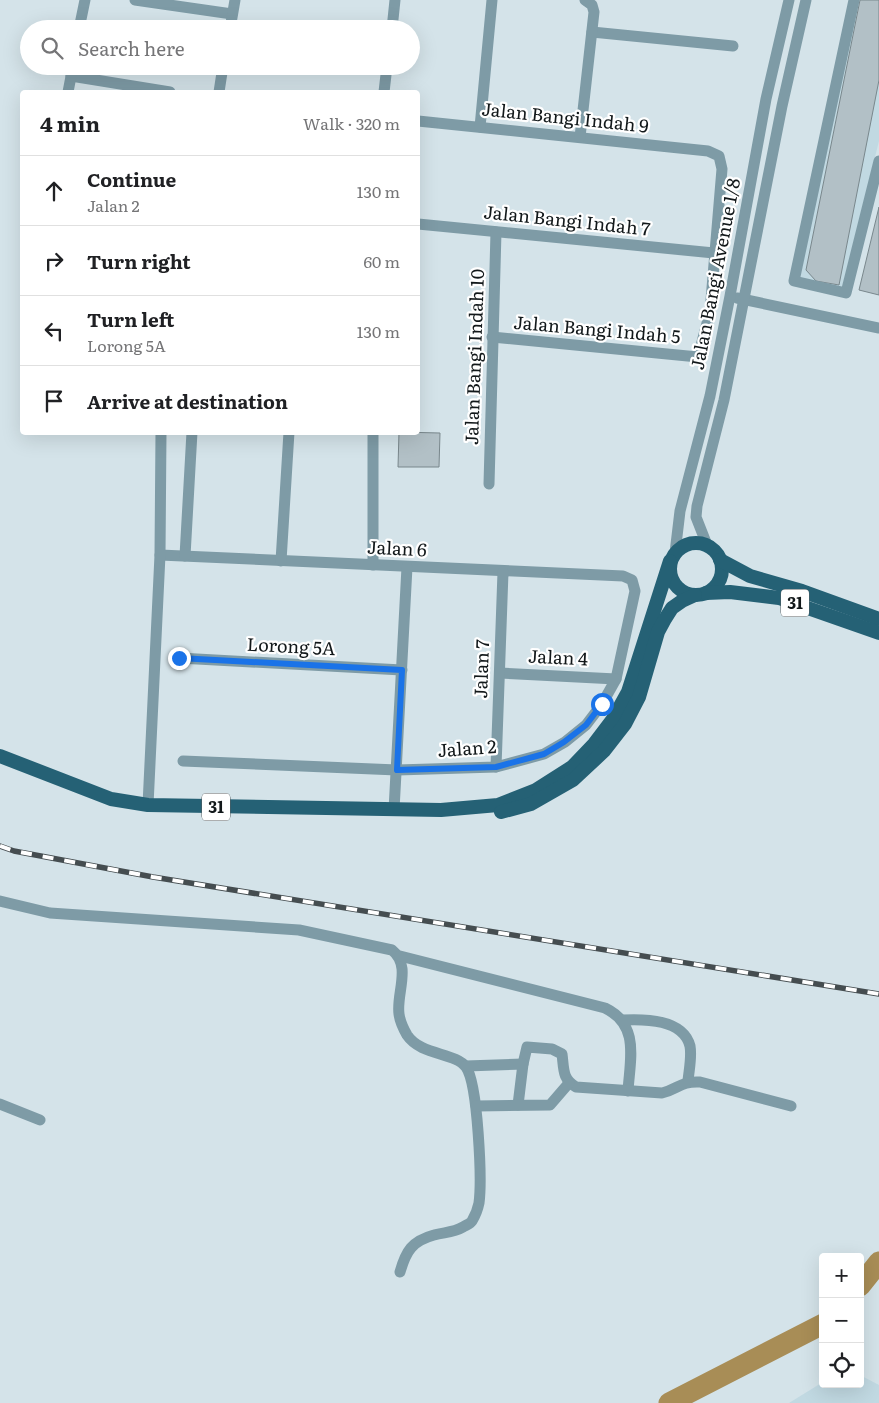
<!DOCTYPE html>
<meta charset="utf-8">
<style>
body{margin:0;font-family:Literata,serif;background:#f6f6f6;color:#202124}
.controls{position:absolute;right:15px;bottom:15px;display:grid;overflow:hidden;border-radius:5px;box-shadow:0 5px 20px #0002}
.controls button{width:45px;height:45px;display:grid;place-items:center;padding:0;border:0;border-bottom:1px solid #e0e0e0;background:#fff;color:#202124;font:25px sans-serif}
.stop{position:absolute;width:15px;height:15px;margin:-11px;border:4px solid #1a73e8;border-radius:50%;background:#fff}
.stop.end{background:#1a73e8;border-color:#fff;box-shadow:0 1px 5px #0008}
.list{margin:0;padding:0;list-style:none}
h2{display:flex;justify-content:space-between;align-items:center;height:65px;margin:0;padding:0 20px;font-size:21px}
h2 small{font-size:16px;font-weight:400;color:#757577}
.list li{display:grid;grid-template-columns:32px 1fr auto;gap:15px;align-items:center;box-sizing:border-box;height:70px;padding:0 20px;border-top:1px solid #e0e0e0}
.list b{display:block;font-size:19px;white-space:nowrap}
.list p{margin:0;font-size:16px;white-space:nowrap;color:#757577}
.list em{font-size:16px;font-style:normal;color:#757577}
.icon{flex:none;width:28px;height:28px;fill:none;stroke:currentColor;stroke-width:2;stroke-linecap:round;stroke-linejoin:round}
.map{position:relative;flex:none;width:879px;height:1403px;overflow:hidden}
.search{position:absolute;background:#fff;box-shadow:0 5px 20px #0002;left:20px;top:20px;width:400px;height:55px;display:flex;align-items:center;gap:12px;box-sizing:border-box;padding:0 18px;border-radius:28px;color:#757577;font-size:19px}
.panel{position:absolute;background:#fff;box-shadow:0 5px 20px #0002;left:20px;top:90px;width:400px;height:345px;border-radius:5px}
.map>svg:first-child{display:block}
.built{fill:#c1d9e2}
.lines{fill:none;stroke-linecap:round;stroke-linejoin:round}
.river{stroke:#a88d56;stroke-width:21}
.building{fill:#b2c0c6;stroke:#79878c}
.minor{stroke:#7e9ba6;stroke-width:11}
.primary{stroke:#256175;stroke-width:14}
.rail-casing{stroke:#454d50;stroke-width:5.5}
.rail{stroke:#fff;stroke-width:4;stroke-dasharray:11;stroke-linecap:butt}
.route{stroke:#1a73e8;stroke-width:6}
.labels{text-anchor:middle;stroke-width:4.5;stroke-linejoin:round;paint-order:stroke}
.shield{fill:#fff;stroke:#595d5f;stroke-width:1}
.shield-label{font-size:16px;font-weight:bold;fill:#12181a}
.street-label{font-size:18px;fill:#12181a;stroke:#fff}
</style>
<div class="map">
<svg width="879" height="1403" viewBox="0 0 879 1403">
<rect width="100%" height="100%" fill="#d4e3e9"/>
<g class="built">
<path d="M 856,0 L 879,0 L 879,141 L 842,288 L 800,278 Z"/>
<path d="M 860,1375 L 879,1385 L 879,1403 L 789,1403 L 823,1382 L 823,1384 L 860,1384 Z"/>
</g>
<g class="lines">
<g class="river">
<path d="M 860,1286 L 879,1262"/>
<path d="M 669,1403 L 823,1324"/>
</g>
</g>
<g class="building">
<path d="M 860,0 L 879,0 L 879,80 L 839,285 L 816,281 L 806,270 Z"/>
<path d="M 879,207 L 879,295 L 859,290 Z"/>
<path d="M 399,432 L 440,433 L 439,467 L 398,467 Z"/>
</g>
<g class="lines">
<g class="minor">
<path d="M 135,0 L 232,14"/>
<path d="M 854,0 L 794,281 L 846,293 L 879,161"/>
<path d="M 79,29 L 85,0"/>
<path d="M 230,29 L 235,0"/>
<path d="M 392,29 L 395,0"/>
<path d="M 592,32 L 733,46"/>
<path d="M 71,76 L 170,92"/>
<path d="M 68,92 L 73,66"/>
<path d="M 219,92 L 223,66"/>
<path d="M 384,92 L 387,66"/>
<path d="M 418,121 L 708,151 L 719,156 L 722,169 L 710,312 L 698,357 L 492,337"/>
<path d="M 480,127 L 492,0"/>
<path d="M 580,137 L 594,12 L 592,5 L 585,0"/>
<path d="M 418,224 L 714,253"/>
<path d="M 737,298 L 879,328"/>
<path d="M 373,432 L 373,565"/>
<path d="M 489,484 L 496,232"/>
<path d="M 707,545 L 696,517 L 697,506 L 724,400 L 782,106 L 806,0"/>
<path d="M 675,553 L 680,511 L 710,396 L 730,296 L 766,99 L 789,0"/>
<path d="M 160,555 L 623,576 L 632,580 L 635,591 L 616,679 L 602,704 L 586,725 L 565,742 L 544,754 L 496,767 L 397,770 L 183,761"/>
<path d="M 185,556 L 192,432"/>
<path d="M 281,561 L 289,432"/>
<path d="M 179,658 L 402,670"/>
<path d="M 500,673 L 616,679"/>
<path d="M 496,767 L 503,572"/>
<path d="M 148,805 L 160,555 L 161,432"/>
<path d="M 394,810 L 407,567"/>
<path d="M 0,901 L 50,913 L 299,930 L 392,950 C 412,966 396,993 399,1014 C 400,1022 403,1028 407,1035 C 421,1056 455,1052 466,1067 C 478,1084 482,1180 479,1203 C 478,1208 475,1216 472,1221 C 470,1224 466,1225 463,1227 C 453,1233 444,1232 434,1235 C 412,1241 406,1251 400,1272"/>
<path d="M 400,956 L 605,1008 C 640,1025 630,1059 628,1091"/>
<path d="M 623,1020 C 645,1019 683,1019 690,1046 C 692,1057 689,1070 688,1081"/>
<path d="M 523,1064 L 527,1047 L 552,1049 L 562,1054 C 564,1069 562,1079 576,1087 L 662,1093 C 679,1089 680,1081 700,1082 L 791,1106"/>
<path d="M 466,1066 L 523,1064 L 518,1105"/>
<path d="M 0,1104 L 40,1120"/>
<path d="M 476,1106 L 550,1105 L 569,1083"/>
</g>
<g class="primary">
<circle cx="696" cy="569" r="26"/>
<path d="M 720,560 L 750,576 L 802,591 L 879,619"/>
<path d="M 706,593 L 730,592 L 779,598 L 879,633"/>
<path d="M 0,756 L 111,799 L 148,805 L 441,810 L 498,805 L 536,790 L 572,767 L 594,744 L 613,719 L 628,692 L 670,561"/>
<path d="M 501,812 L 531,804 L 573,780 L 604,751 L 625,724 L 639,697 L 658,632 L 665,619 L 672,608 L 682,601 L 695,595"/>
</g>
<g class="rail-casing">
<path id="rail" d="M 0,846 L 14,851 L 153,877 L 879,994"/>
</g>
<use href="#rail" class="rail"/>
</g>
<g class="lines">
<path class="route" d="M 179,658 L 402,670 L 397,770 L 496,767 L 544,754 L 564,742 L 586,725 L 602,704"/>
</g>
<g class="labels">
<g class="shield">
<rect x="781" y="589.5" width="28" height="27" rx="4"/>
<rect x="202" y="793.5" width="28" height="27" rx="4"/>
</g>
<g class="shield-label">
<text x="795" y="609">31</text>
<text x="216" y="813">31</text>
</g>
<g class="street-label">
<text transform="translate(565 118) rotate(6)" y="6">Jalan Bangi Indah 9</text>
<text transform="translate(567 221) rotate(6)" y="6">Jalan Bangi Indah 7</text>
<text transform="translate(716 274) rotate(-79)" y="6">Jalan Bangi Avenue 1/8</text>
<text transform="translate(597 330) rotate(5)" y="6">Jalan Bangi Indah 5</text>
<text transform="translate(475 357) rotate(-88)" y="6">Jalan Bangi Indah 10</text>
<text transform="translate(397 549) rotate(3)" y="6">Jalan 6</text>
<text transform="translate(291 647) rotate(3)" y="6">Lorong 5A</text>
<text transform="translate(558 658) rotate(3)" y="6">Jalan 4</text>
<text transform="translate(482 669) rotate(-88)" y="6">Jalan 7</text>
<text transform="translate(467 749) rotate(-4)" y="6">Jalan 2</text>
</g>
</g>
</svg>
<div class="controls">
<button>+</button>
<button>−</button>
<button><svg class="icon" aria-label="locate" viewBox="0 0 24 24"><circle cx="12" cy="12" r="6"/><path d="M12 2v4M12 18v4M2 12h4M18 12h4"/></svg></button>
</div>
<div class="stop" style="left:602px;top:704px"></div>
<div class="stop end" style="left:179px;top:658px"></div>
<div class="search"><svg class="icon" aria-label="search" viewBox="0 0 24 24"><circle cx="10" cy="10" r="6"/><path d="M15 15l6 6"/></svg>Search here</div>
<section class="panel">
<h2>4 min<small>Walk · 320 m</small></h2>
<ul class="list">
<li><svg class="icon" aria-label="ahead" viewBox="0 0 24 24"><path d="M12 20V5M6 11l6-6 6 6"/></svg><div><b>Continue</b><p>Jalan 2</p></div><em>130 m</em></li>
<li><svg class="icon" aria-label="right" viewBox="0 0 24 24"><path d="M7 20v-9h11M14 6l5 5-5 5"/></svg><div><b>Turn right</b></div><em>60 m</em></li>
<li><svg class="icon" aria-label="left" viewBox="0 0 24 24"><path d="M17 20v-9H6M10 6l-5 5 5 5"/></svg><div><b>Turn left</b><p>Lorong 5A</p></div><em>130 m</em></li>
<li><svg class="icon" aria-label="arrive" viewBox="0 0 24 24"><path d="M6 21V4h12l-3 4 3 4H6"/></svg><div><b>Arrive at destination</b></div></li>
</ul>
</section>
</div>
